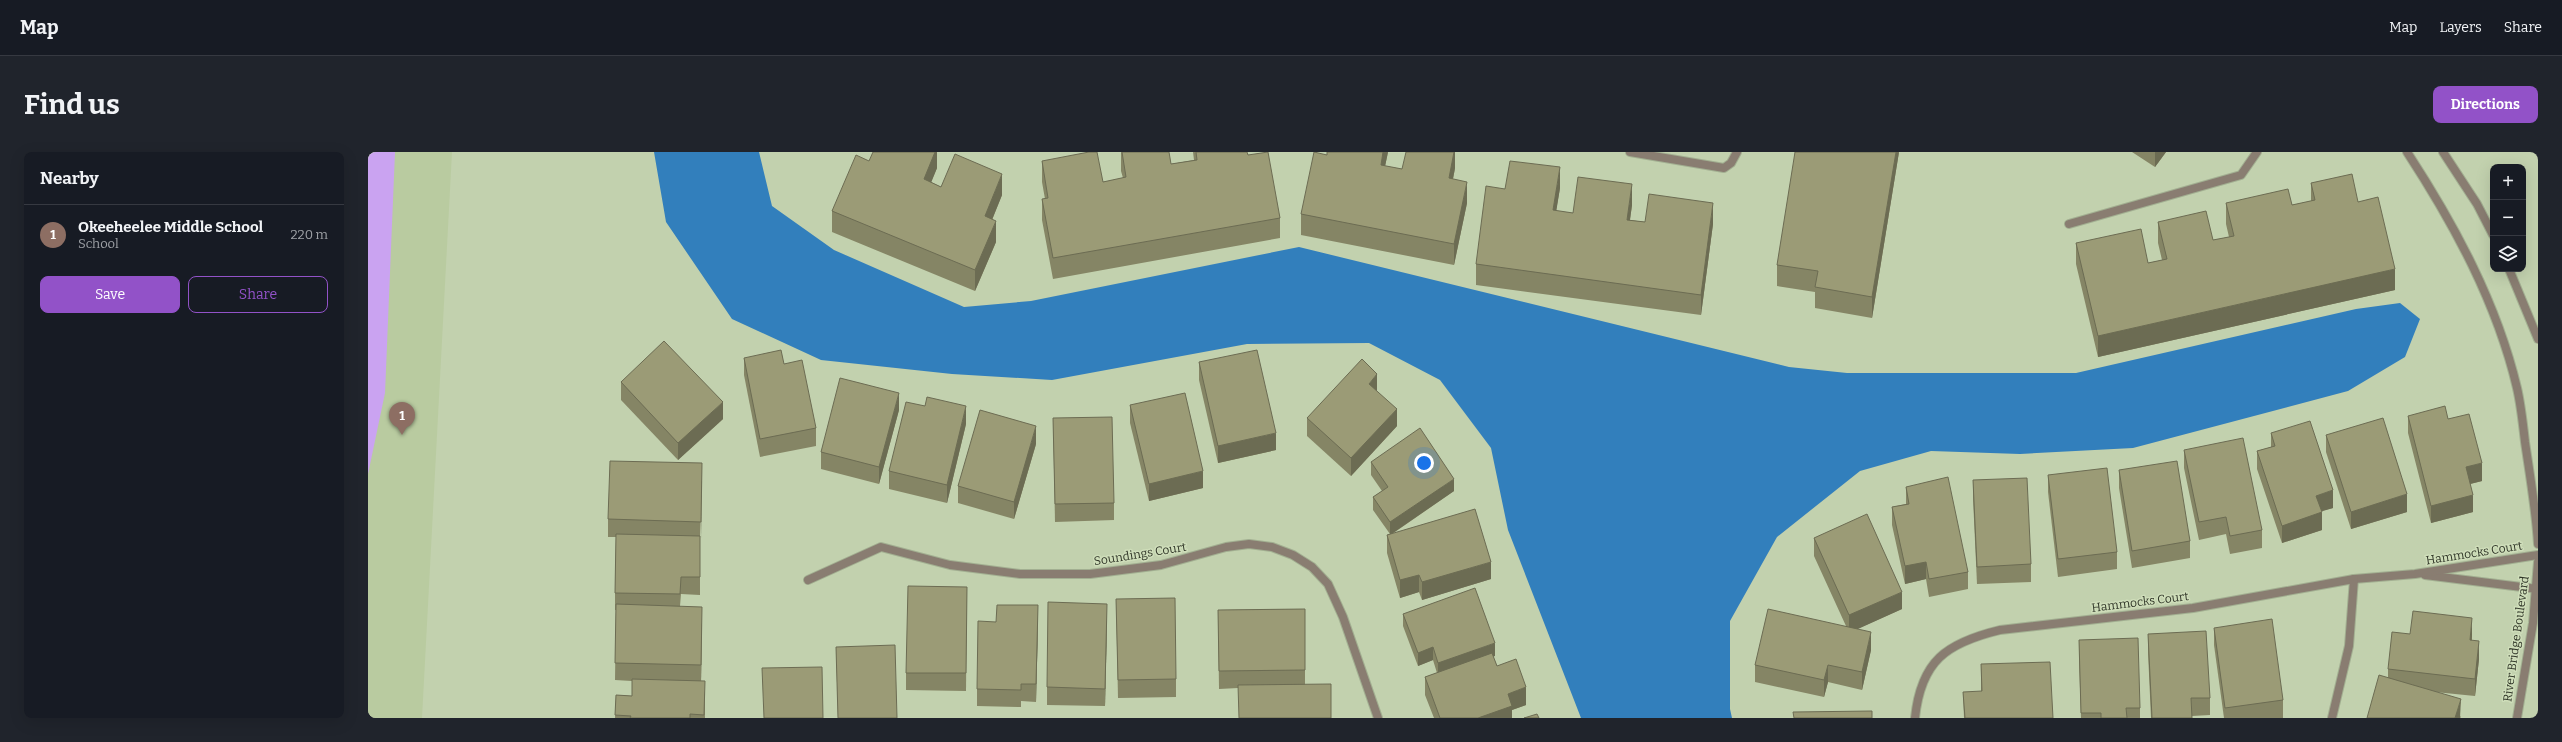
<!DOCTYPE html>
<meta charset="utf-8">
<style>
body{margin:0;font-family:Bitter,serif;background:#20242c;color:#f1f3f6}
.controls{position:absolute;right:12px;top:12px;display:grid;overflow:hidden;border-radius:8px;box-shadow:0 4px 16px #0002}
.controls button{width:36px;height:36px;display:grid;place-items:center;padding:0;border:0;border-bottom:1px solid #363941;background:#171b24;color:#f1f3f6;font:20px sans-serif}
.you{position:absolute;left:1056px;top:311px;width:14px;height:14px;margin:-10px;border:3px solid #fff;border-radius:50%;background:#1a73e8;box-shadow:0 0 0 6px #1a73e833}
.badge{display:grid;place-items:center;width:26px;height:26px;border-radius:50%;background:#9252c8;color:#fff;font-size:13px;font-weight:700}
.pin{position:absolute;translate:-50% -33px;filter:drop-shadow(0 1px 2px #0008)}
.pin::after{content:'';position:absolute;top:21px;width:14px;height:12px;background:inherit;clip-path:polygon(0 0,100% 0,50% 100%)}
.list{margin:0;padding:0;list-style:none}
h2{display:flex;justify-content:space-between;align-items:center;height:52px;margin:0;padding:0 16px;font-size:17px}
h2 small{font-size:13px;font-weight:400;color:#9ea1a6}
.list li{display:grid;grid-template-columns:26px 1fr auto;gap:12px;align-items:center;box-sizing:border-box;height:60px;padding:0 16px;border-top:1px solid #363941}
.list b{display:block;font-size:15px;white-space:nowrap}
.list p{margin:0;font-size:13px;white-space:nowrap;color:#9ea1a6}
.list em{font-size:13px;font-style:normal;color:#9ea1a6}
.actions{display:flex;gap:8px;padding:12px 16px}
.actions a{flex:1;padding:9px 0;border:1px solid #9252c8;border-radius:8px;text-align:center;font-size:14px;color:#9252c8}
.actions .main{background:#9252c8;color:#fff}
.icon{flex:none;width:22px;height:22px;fill:none;stroke:currentColor;stroke-width:2;stroke-linecap:round;stroke-linejoin:round}
.map{position:relative;flex:none;width:2170px;height:566px;overflow:hidden;border-radius:8px}
header{display:flex;align-items:center;gap:24px;box-sizing:border-box;height:56px;padding:0 20px;background:#171b24;border-bottom:1px solid #363941}
header strong{font-size:19px}
nav{display:flex;gap:22px;margin-inline-start:auto;font-size:14px}
.intro{display:flex;align-items:center;justify-content:space-between;box-sizing:border-box;height:96px;padding:0 24px}
h1{margin:0;font-size:28px}
.button{padding:10px 18px;border-radius:8px;background:#9252c8;color:#fff;font-size:14px;font-weight:700}
main{display:flex;gap:24px;padding:0 24px}
aside{flex:1;background:#171b24;border-radius:8px;box-shadow:0 4px 16px #0002}
.map>svg:first-child{display:block}
.built{fill:#b9cba0}
.green{fill:#caa3f1}
.water{fill:#327fbc}
.lines{fill:none;stroke-linecap:round;stroke-linejoin:round}
.minor-casing{stroke:#a2af91;stroke-width:10}
.minor{stroke:#897d71;stroke-width:8}
.wall{fill:#858565}
.shaded-wall{fill:#6c6c53}
.building{fill:#9b9b76;stroke:#6c6c53}
.labels{text-anchor:middle;stroke-width:3;stroke-linejoin:round;paint-order:stroke}
.street-label{font-size:12px;fill:#303628;stroke:#cfdeba}
</style>
<header>
<strong>Map</strong>
<nav><a>Map</a><a>Layers</a><a>Share</a></nav>
</header>
<div class="intro"><h1>Find us</h1><a class="button">Directions</a></div>
<main>
<aside>
<h2>Nearby<small></small></h2>
<ul class="list">
<li><span class="badge" style="background:#8d6e63">1</span><div><b>Okeeheelee Middle School</b><p>School</p></div><em>220 m</em></li>
</ul>
<div class="actions"><a class="main">Save</a><a>Share</a></div>
</aside>
<div class="map">
<svg width="2170" height="566" viewBox="0 0 2170 566">
<rect width="100%" height="100%" fill="#c2d1ae"/>
<path class="built" d="M 0,0 L 84,0 L 54,566 L 0,566 Z"/>
<path class="green" d="M 0,0 L 27,0 L 17,241 L 0,322 Z"/>
<path class="water" d="M 286,0 L 391,0 L 404,54 L 466,98 L 596,155 L 663,149 L 931,95 L 1421,215 L 1479,221 L 1708,221 L 1988,157 L 2032,151 L 2052,167 L 2037,205 L 1980,239 L 1765,296 L 1652,302 L 1563,299 L 1492,319 L 1409,385 L 1362,469 L 1362,557 L 1364,566 L 1213,566 L 1140,378 L 1123,296 L 1072,228 L 1001,191 L 879,192 L 684,228 L 584,222 L 453,208 L 364,167 L 298,70 Z"/>
<g class="lines">
<g class="minor-casing">
<g id="minor">
<path d="M 1262,0 L 1356,16 L 1363,11 L 1369,0"/>
<path d="M 2039,0 C 2086,72 2129,151 2149,236 C 2153,253 2155,272 2157,290 C 2162,324 2168,358 2170,392"/>
<path d="M 2075,0 L 2109,52 L 2125,83"/>
<path d="M 1701,72 L 1873,23 L 1889,0"/>
<path d="M 2141,117 L 2170,187"/>
<path d="M 2057,423 L 2170,437"/>
<path d="M 440,428 L 513,395 L 582,413 L 652,422 L 722,422 L 793,413 L 858,395 L 881,392 L 904,395 L 925,403 L 944,415 L 960,432 L 975,465 L 1010,566"/>
<path d="M 1547,566 C 1553,509 1578,491 1632,478 L 1825,456 L 1986,427 L 2047,422 L 2170,403"/>
<path d="M 1964,566 L 1981,494 L 1986,427"/>
<path d="M 2149,566 L 2165,471 L 2170,410"/>
</g>
</g>
<use href="#minor" class="minor"/>
</g>
<g class="wall">
<path d="M 569,0 L 569,16 L 563,30 L 573,35 L 634,43 L 624,68 L 628,90 L 607,139 L 464,80 L 464,59 L 501,9 Z"/>
<path d="M 753,0 L 803,12 L 826,8 L 825,0 L 879,0 L 880,3 L 912,66 L 912,86 L 685,127 L 674,68 L 674,47 L 677,47 L 674,30 L 674,9 L 735,30 L 755,26 L 753,19 Z"/>
<path d="M 959,0 L 1020,0 L 1017,14 L 1034,17 L 1087,0 L 1087,16 L 1085,27 L 1099,51 L 1086,113 L 933,83 L 933,62 L 959,3 Z"/>
<path d="M 1531,0 L 1504,166 L 1447,156 L 1447,140 L 1409,134 L 1409,113 Z"/>
<path d="M 1764,0 L 1798,0 L 1787,15 Z"/>
<path d="M 1943,31 L 1990,50 L 2027,138 L 1730,205 L 1708,112 L 1708,91 L 1780,111 L 1794,108 L 1790,91 L 1790,70 L 1845,88 L 1861,85 L 1858,72 L 1858,51 L 1924,53 L 1943,49 Z"/>
<path d="M 1192,36 L 1188,59 L 1205,61 L 1264,53 L 1262,68 L 1277,70 L 1345,72 L 1333,163 L 1108,133 L 1108,112 L 1137,37 Z"/>
<path d="M 376,206 L 448,276 L 448,294 L 392,305 L 376,223 Z"/>
<path d="M 831,210 L 908,298 L 850,311 L 831,228 Z"/>
<path d="M 253,230 L 355,267 L 310,308 L 253,248 Z"/>
<path d="M 1009,240 L 1029,274 L 983,324 L 939,284 L 939,266 Z"/>
<path d="M 762,253 L 835,336 L 781,349 L 762,271 Z"/>
<path d="M 531,258 L 511,332 L 453,317 L 453,300 Z"/>
<path d="M 2040,264 L 2080,267 L 2114,329 L 2102,332 L 2105,360 L 2063,371 L 2040,281 Z"/>
<path d="M 685,266 L 746,351 L 746,368 L 687,370 Z"/>
<path d="M 598,272 L 579,351 L 521,337 L 521,319 Z"/>
<path d="M 1903,281 L 1965,356 L 1953,359 L 1954,378 L 1914,391 L 1889,317 L 1889,299 L 1903,295 Z"/>
<path d="M 1958,283 L 2039,360 L 1983,377 L 1958,300 Z"/>
<path d="M 668,292 L 646,367 L 590,351 L 590,334 Z"/>
<path d="M 1816,298 L 1894,378 L 1894,396 L 1862,402 L 1858,382 L 1831,388 L 1816,316 Z"/>
<path d="M 1003,310 L 1086,339 L 1024,382 L 1123,427 L 1054,448 L 1051,440 L 1032,446 L 1019,401 L 1019,383 L 1022,382 L 1005,358 L 1005,345 L 1014,339 L 1003,323 Z"/>
<path d="M 1751,318 L 1822,389 L 1822,406 L 1764,416 L 1751,336 Z"/>
<path d="M 1680,323 L 1749,400 L 1749,417 L 1690,425 L 1680,340 Z"/>
<path d="M 1605,328 L 1663,412 L 1663,430 L 1609,432 L 1605,346 Z"/>
<path d="M 334,329 L 332,387 L 332,443 L 313,442 L 312,454 L 334,472 L 333,529 L 337,542 L 337,566 L 247,566 L 248,543 L 264,544 L 264,529 L 247,528 L 248,458 L 247,458 L 247,441 L 248,385 L 240,385 L 240,367 Z"/>
<path d="M 1538,335 L 1600,420 L 1600,437 L 1561,445 L 1558,427 L 1537,432 L 1524,373 L 1524,355 L 1538,352 Z"/>
<path d="M 1446,386 L 1534,457 L 1489,477 L 1503,498 L 1494,538 L 1460,530 L 1456,545 L 1387,530 L 1387,513 L 1478,474 L 1446,404 Z"/>
<path d="M 599,435 L 598,539 L 538,538 L 538,521 Z"/>
<path d="M 748,447 L 808,527 L 808,545 L 750,546 Z"/>
<path d="M 937,457 L 937,533 L 870,536 L 851,537 L 850,458 Z"/>
<path d="M 1035,462 L 1127,504 L 1125,504 L 1129,514 L 1158,553 L 1144,558 L 1144,566 L 1066,566 L 1057,543 L 1057,525 L 1069,521 L 1065,508 L 1050,514 L 1035,474 Z"/>
<path d="M 739,469 L 737,554 L 679,553 L 679,535 Z"/>
<path d="M 670,471 L 668,550 L 653,549 L 653,555 L 609,554 L 609,537 Z"/>
<path d="M 1846,476 L 1915,548 L 1915,566 L 1856,566 L 1846,493 Z"/>
<path d="M 1780,482 L 1842,546 L 1842,563 L 1824,564 L 1824,566 L 1783,566 L 1780,500 Z"/>
<path d="M 2104,483 L 2104,488 L 2111,507 L 2107,544 L 2067,540 L 2093,565 L 2092,566 L 1999,566 L 2020,526 L 2020,517 Z"/>
<path d="M 1711,488 L 1772,556 L 1772,566 L 1713,566 L 1711,506 Z"/>
<path d="M 468,495 L 529,566 L 470,566 Z"/>
<path d="M 1613,512 L 1685,566 L 1596,566 L 1595,540 L 1613,540 Z"/>
</g>
<g class="shaded-wall">
<path d="M 567,0 L 569,0 L 569,16 L 556,48 L 556,27 Z"/>
<path d="M 1015,0 L 1020,0 L 1013,34 L 1013,13 Z"/>
<path d="M 1086,0 L 1087,0 L 1087,16 L 1081,47 L 1081,26 Z"/>
<path d="M 1528,0 L 1531,0 L 1504,166 L 1504,145 Z"/>
<path d="M 1787,0 L 1798,0 L 1787,15 Z"/>
<path d="M 1192,15 L 1192,36 L 1185,79 L 1185,58 Z"/>
<path d="M 634,22 L 634,43 L 617,85 L 617,64 Z"/>
<path d="M 1099,30 L 1099,51 L 1086,113 L 1086,92 Z"/>
<path d="M 1264,32 L 1264,53 L 1259,88 L 1259,68 Z"/>
<path d="M 1345,51 L 1345,72 L 1333,163 L 1333,143 Z"/>
<path d="M 628,69 L 628,90 L 607,139 L 607,118 Z"/>
<path d="M 2027,117 L 2027,138 L 1730,205 L 1730,184 Z"/>
<path d="M 1009,222 L 1009,240 L 1001,232 Z"/>
<path d="M 531,241 L 531,258 L 511,332 L 511,315 Z"/>
<path d="M 355,250 L 355,267 L 310,308 L 310,291 Z"/>
<path d="M 598,254 L 598,272 L 579,351 L 579,333 Z"/>
<path d="M 1029,257 L 1029,274 L 983,324 L 983,306 Z"/>
<path d="M 668,274 L 668,292 L 646,367 L 646,350 Z"/>
<path d="M 908,281 L 908,298 L 850,311 L 850,294 Z"/>
<path d="M 334,311 L 334,329 L 333,387 L 333,370 Z"/>
<path d="M 2114,311 L 2114,329 L 2098,333 L 2098,315 Z"/>
<path d="M 835,319 L 835,336 L 781,349 L 781,332 Z"/>
<path d="M 1086,327 L 1086,339 L 1022,383 L 1022,370 Z"/>
<path d="M 1965,338 L 1965,356 L 1948,361 L 1948,344 Z"/>
<path d="M 2039,342 L 2039,360 L 1983,377 L 1983,360 Z"/>
<path d="M 2105,343 L 2105,360 L 2063,371 L 2063,354 Z"/>
<path d="M 1954,360 L 1954,378 L 1914,391 L 1914,374 Z"/>
<path d="M 1123,410 L 1123,427 L 1054,448 L 1054,430 Z"/>
<path d="M 1558,410 L 1558,427 L 1537,432 L 1537,414 Z"/>
<path d="M 1051,423 L 1051,440 L 1032,446 L 1032,428 Z"/>
<path d="M 1534,440 L 1534,457 L 1481,481 L 1481,463 Z"/>
<path d="M 739,452 L 739,469 L 737,554 L 737,537 Z"/>
<path d="M 670,453 L 670,471 L 668,550 L 668,532 Z"/>
<path d="M 334,455 L 334,472 L 333,531 L 333,513 Z"/>
<path d="M 2104,466 L 2104,483 L 2102,506 L 2102,488 Z"/>
<path d="M 1503,480 L 1503,498 L 1494,538 L 1494,520 Z"/>
<path d="M 2111,489 L 2111,507 L 2107,544 L 2107,527 Z"/>
<path d="M 1127,491 L 1127,504 L 1070,524 L 1070,511 Z"/>
<path d="M 1065,495 L 1065,508 L 1050,514 L 1050,501 Z"/>
<path d="M 1460,513 L 1460,530 L 1456,545 L 1456,528 Z"/>
<path d="M 1158,535 L 1158,553 L 1144,558 L 1144,566 L 1110,566 L 1140,542 Z"/>
<path d="M 2093,547 L 2092,566 L 2087,566 Z"/>
</g>
<g class="building">
<path d="M 505,0 L 567,0 L 556,27 L 573,35 L 587,2 L 634,22 L 617,64 L 628,69 L 607,118 L 464,59 L 488,3 L 501,9 Z"/>
<path d="M 721,0 L 729,0 L 735,30 L 758,25 L 754,0 L 801,0 L 803,12 L 829,8 L 828,0 L 879,0 L 880,3 L 900,0 L 912,66 L 685,106 L 674,47 L 680,46 L 674,9 Z"/>
<path d="M 946,0 L 959,3 L 959,0 L 1015,0 L 1013,13 L 1034,17 L 1038,0 L 1086,0 L 1081,26 L 1099,30 L 1086,92 L 933,62 Z"/>
<path d="M 1427,0 L 1528,0 L 1504,145 L 1447,135 L 1450,119 L 1409,113 Z"/>
<path d="M 1142,9 L 1192,15 L 1185,58 L 1205,61 L 1210,25 L 1264,32 L 1259,68 L 1277,70 L 1281,42 L 1345,51 L 1333,143 L 1108,112 L 1118,34 L 1137,37 Z"/>
<path d="M 1984,22 L 1990,50 L 2010,45 L 2027,117 L 1730,184 L 1708,91 L 1773,77 L 1780,111 L 1799,107 L 1790,70 L 1838,59 L 1845,88 L 1866,84 L 1858,51 L 1920,37 L 1924,53 L 1947,48 L 1943,31 Z"/>
<path d="M 296,189 L 355,250 L 310,291 L 253,230 Z"/>
<path d="M 413,198 L 416,212 L 434,208 L 448,276 L 392,287 L 376,206 Z"/>
<path d="M 889,198 L 908,281 L 850,294 L 831,210 Z"/>
<path d="M 994,207 L 1009,222 L 1001,232 L 1029,257 L 983,306 L 939,266 Z"/>
<path d="M 472,226 L 531,241 L 511,315 L 453,300 Z"/>
<path d="M 817,241 L 835,319 L 781,332 L 762,253 Z"/>
<path d="M 559,245 L 598,254 L 579,333 L 521,319 L 538,250 L 557,254 Z"/>
<path d="M 2077,254 L 2080,267 L 2101,262 L 2114,311 L 2098,315 L 2105,343 L 2063,354 L 2040,264 Z"/>
<path d="M 612,258 L 668,274 L 646,350 L 590,334 Z"/>
<path d="M 744,265 L 746,351 L 687,352 L 685,266 Z"/>
<path d="M 2015,266 L 2039,342 L 1983,360 L 1958,283 Z"/>
<path d="M 1942,269 L 1965,338 L 1948,344 L 1954,360 L 1914,374 L 1889,299 L 1907,294 L 1903,281 Z"/>
<path d="M 1052,276 L 1086,327 L 1022,370 L 1005,345 L 1020,335 L 1003,310 Z"/>
<path d="M 1875,286 L 1894,378 L 1862,384 L 1858,365 L 1831,370 L 1816,298 Z"/>
<path d="M 242,309 L 334,311 L 333,370 L 240,367 Z"/>
<path d="M 1809,309 L 1822,389 L 1764,399 L 1751,318 Z"/>
<path d="M 1739,316 L 1749,400 L 1690,407 L 1680,323 Z"/>
<path d="M 1580,325 L 1600,420 L 1561,427 L 1558,410 L 1537,414 L 1524,355 L 1541,352 L 1538,335 Z"/>
<path d="M 1659,326 L 1663,412 L 1609,415 L 1605,328 Z"/>
<path d="M 1107,357 L 1123,410 L 1054,430 L 1051,423 L 1032,428 L 1019,383 Z"/>
<path d="M 1499,362 L 1534,440 L 1481,463 L 1446,386 Z"/>
<path d="M 248,382 L 332,384 L 332,425 L 313,425 L 312,442 L 247,441 Z"/>
<path d="M 540,434 L 599,435 L 598,521 L 538,521 Z"/>
<path d="M 1107,436 L 1127,491 L 1070,511 L 1065,495 L 1050,501 L 1035,462 Z"/>
<path d="M 807,446 L 808,527 L 750,528 L 748,447 Z"/>
<path d="M 680,450 L 739,452 L 737,537 L 679,535 Z"/>
<path d="M 248,452 L 334,455 L 333,513 L 247,511 Z"/>
<path d="M 629,453 L 670,453 L 668,532 L 653,532 L 653,538 L 609,537 L 610,469 L 628,470 Z"/>
<path d="M 937,457 L 937,518 L 851,519 L 850,458 Z"/>
<path d="M 1400,457 L 1503,480 L 1494,520 L 1460,513 L 1456,528 L 1387,513 Z"/>
<path d="M 2045,459 L 2104,466 L 2102,488 L 2111,489 L 2107,527 L 2020,517 L 2024,480 L 2042,482 Z"/>
<path d="M 1904,467 L 1915,548 L 1857,556 L 1846,476 Z"/>
<path d="M 1838,479 L 1842,546 L 1823,546 L 1824,566 L 1784,566 L 1780,482 Z"/>
<path d="M 1770,486 L 1772,556 L 1758,556 L 1759,566 L 1733,566 L 1733,561 L 1713,561 L 1711,488 Z"/>
<path d="M 527,493 L 529,566 L 470,566 L 468,495 Z"/>
<path d="M 1124,501 L 1129,514 L 1148,507 L 1158,535 L 1140,542 L 1144,554 L 1110,566 L 1072,566 L 1057,525 Z"/>
<path d="M 1682,510 L 1685,566 L 1597,566 L 1595,540 L 1614,539 L 1613,512 Z"/>
<path d="M 454,515 L 455,566 L 396,566 L 394,516 Z"/>
<path d="M 2011,523 L 2093,547 L 2087,566 L 1999,566 Z"/>
<path d="M 264,527 L 337,529 L 336,563 L 322,562 L 322,566 L 262,566 L 263,564 L 247,563 L 248,543 L 264,544 Z"/>
<path d="M 963,532 L 963,566 L 871,566 L 870,533 Z"/>
<path d="M 1504,559 L 1504,566 L 1426,566 L 1425,560 Z"/>
<path d="M 1169,562 L 1171,566 L 1156,566 Z"/>
</g>
<g class="labels">
<g class="street-label">
<text transform="translate(2106 401) rotate(-9)" y="4">Hammocks Court</text>
<text transform="translate(772 402) rotate(-9)" y="4">Soundings Court</text>
<text transform="translate(1772 450) rotate(-7)" y="4">Hammocks Court</text>
<text transform="translate(2148 487) rotate(-82)" y="4">River Bridge Boulevard</text>
</g>
</g>
</svg>
<div class="controls">
<button>+</button>
<button>−</button>
<button><svg class="icon" aria-label="layers" viewBox="0 0 24 24"><path d="M12 4l9 5-9 5-9-5zM3 14l9 5 9-5"/></svg></button>
</div>
<div class="you"></div>
<div class="pin badge" style="left:34px;top:283px;background:#8d6e63">1</div>
</div>
</main>
